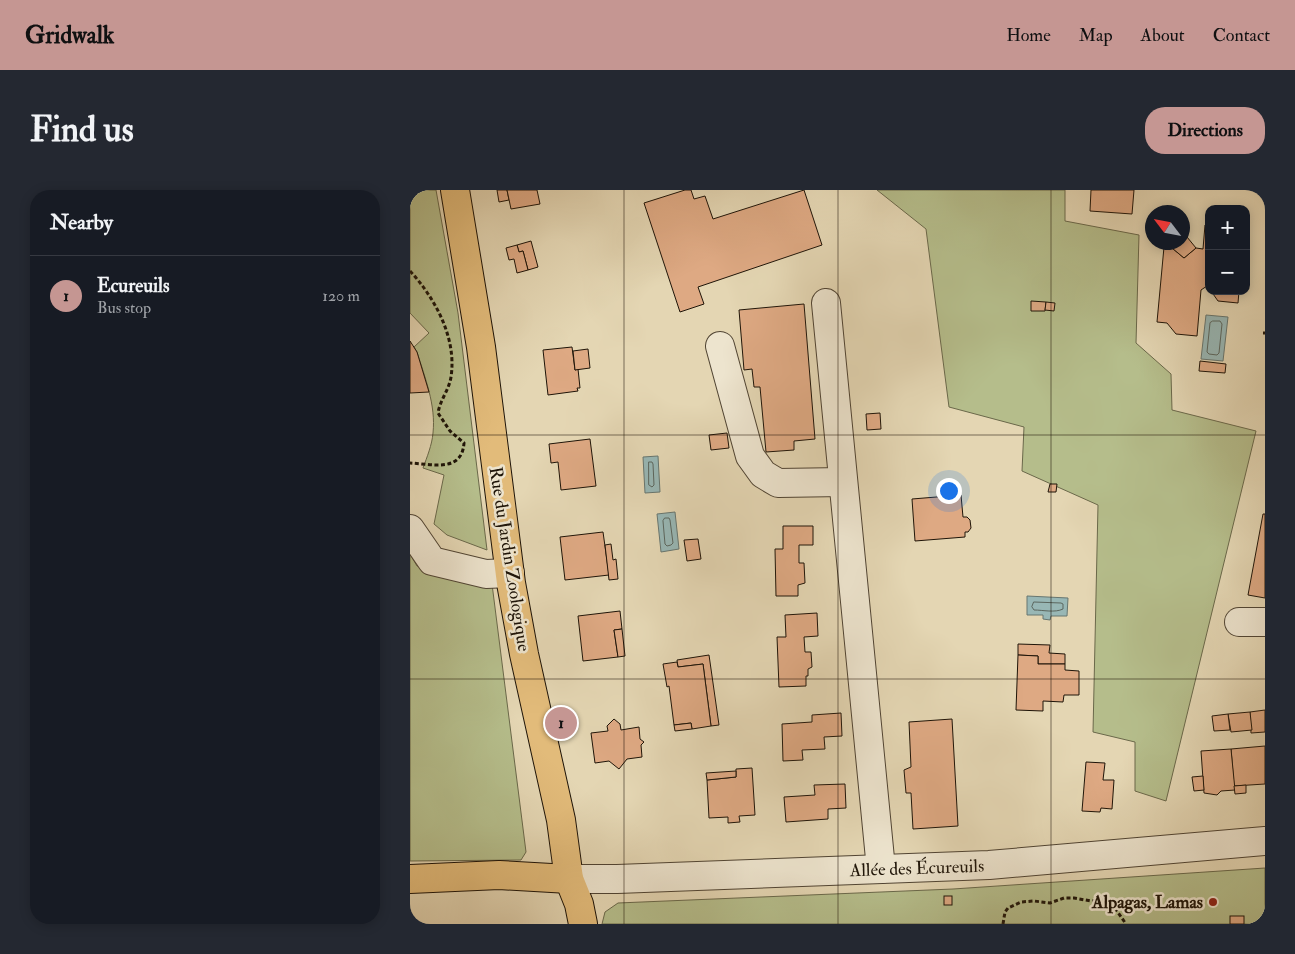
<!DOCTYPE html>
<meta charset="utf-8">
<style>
body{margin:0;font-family:"IM FELL Double Pica",serif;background:#242831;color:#f1f3f6}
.controls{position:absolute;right:15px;top:15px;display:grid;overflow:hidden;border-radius:10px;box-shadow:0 2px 12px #0003}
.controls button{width:45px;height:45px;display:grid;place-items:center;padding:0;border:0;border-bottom:1px solid #363941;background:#171b24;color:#f1f3f6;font:25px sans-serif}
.compass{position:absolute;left:735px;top:15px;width:45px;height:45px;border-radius:50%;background:#171b24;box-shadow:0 2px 12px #0003;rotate:302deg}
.you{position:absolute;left:538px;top:300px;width:18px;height:18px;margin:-12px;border:4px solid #fff;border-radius:50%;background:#1a73e8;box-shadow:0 0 0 8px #1a73e833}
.badge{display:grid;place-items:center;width:32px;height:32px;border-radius:50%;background:#c59692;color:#111;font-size:16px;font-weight:700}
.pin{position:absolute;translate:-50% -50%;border:2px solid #fff;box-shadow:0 1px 5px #0006}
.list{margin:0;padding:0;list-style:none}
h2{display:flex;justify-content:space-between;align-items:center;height:65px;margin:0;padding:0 20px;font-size:21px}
h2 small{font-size:16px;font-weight:400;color:#9ea1a6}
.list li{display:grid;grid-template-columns:32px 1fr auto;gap:15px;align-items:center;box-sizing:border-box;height:80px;padding:0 20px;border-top:1px solid #363941}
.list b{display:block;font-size:19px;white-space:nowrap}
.list p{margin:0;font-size:16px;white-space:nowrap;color:#9ea1a6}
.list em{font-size:16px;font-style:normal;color:#9ea1a6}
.map{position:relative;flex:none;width:855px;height:734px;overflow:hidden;border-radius:20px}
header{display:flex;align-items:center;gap:30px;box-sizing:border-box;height:70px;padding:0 25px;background:#c59692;color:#111}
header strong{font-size:24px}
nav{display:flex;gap:28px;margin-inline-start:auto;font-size:18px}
.intro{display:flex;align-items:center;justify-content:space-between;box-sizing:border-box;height:120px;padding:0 30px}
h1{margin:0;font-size:35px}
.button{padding:12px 22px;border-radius:20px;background:#c59692;color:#111;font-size:18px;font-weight:700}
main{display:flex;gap:30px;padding:0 30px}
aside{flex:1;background:#171b24;border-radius:20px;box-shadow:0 2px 12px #0003}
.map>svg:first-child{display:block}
.green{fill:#b5bd8b;stroke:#6a684a}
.water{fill:#98b7b5;stroke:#677670}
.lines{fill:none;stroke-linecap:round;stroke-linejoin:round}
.shore{stroke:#5b665e;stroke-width:1}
.building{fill:#dea983;stroke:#1e1408}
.minor-casing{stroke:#504433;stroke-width:30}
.major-casing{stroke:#1e1408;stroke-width:30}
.path{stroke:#1e1408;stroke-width:3;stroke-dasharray:4 2.5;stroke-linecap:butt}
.minor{stroke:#ede4ce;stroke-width:28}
.major{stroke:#e2bb7a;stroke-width:28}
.grid{fill:none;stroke:#1e1408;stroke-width:1;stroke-opacity:0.55}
.poi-dot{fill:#8f2418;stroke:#ede4ce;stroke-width:2}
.labels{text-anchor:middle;stroke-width:5;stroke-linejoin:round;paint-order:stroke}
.street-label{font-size:18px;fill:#1e1408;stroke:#ede4ce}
.poi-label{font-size:18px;font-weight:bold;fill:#1e1408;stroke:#ede4ce;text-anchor:end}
</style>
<header>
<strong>Gridwalk</strong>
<nav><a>Home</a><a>Map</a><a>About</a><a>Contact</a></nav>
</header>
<div class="intro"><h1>Find us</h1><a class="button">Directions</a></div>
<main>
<aside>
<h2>Nearby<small></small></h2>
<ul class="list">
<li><span class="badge">1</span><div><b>Ecureuils</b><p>Bus stop</p></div><em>120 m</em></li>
</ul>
</aside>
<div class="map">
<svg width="855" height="734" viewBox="0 0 855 734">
<rect width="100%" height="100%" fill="#e4d6b3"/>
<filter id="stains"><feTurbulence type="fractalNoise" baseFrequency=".004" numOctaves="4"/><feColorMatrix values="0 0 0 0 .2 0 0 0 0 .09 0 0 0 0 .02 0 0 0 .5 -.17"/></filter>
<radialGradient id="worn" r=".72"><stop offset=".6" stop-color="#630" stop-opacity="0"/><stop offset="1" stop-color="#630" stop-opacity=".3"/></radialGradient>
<g class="green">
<path d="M 0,0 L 26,0 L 48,123 L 77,360 L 37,345 L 24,334 L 34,285 L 13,278 C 17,267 22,255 23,243 C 26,215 15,188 7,162 L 4,157 L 19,143 L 0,123 Z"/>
<path d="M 467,0 L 655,0 L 655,31 L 729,45 L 726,153 L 761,184 L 762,220 L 846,241 L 756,611 L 725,601 L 725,552 L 683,542 L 688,315 L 612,281 L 614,237 L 539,217 L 516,39 Z"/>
<path d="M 0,364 L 7,376 L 48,387 L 82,394 L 116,662 L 111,670 L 0,671 Z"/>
<path d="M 855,678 L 855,734 L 192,734 L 195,722 L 208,713 L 543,699 Z"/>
</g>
<g class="water">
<path d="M 796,125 L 818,127 L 813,171 L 791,169 Z"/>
<path d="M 248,266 L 250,302 L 235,303 L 233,267 Z"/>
<path d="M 265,322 L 269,359 L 251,362 L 247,324 Z"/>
<path d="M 617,406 L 658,408 L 657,426 L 641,426 L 640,430 L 633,429 L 633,425 L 617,425 Z"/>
</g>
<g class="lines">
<g class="shore">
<path d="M 803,131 L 810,131 L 812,134 L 809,163 L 807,165 L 799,164 L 797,162 L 800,133 Z"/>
<path d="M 239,272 L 242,272 L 243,274 L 244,295 L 242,297 L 239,295 Z"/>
<path d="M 255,328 L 259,328 L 260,330 L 263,353 L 261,355 L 257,356 L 255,354 L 253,331 Z"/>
<path d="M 624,412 L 651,413 L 653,414 L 653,419 C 645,423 633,420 624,420 L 622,417 Z"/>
</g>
</g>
<g class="building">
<path d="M 87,0 L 97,0 L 99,10 L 89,12 Z"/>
<path d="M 97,0 L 127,0 L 130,14 L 101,19 Z"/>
<path d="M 275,0 L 281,0 L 284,9 L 295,6 L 303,29 L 394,0 L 412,55 L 288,97 L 294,114 L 270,122 L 234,13 Z"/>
<path d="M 681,0 L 724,0 L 722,24 L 680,21 Z"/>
<path d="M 795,35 L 799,36 L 799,98 L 797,96 L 791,100 L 787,146 L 766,144 L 757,133 L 747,132 L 754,57 L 762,58 L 774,68 L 786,58 L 793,59 Z"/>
<path d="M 777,47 L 786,58 L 774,68 L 762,58 L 769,52 L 772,52 L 772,50 Z"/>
<path d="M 121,51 L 128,77 L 118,80 L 113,61 L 109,62 L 107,55 Z"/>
<path d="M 107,55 L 109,62 L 113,61 L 118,80 L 107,83 L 104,69 L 99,70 L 96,58 Z"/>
<path d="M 801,101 L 829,101 L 828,113 L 808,111 Z"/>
<path d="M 621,111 L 636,112 L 635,121 L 621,121 Z"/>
<path d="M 636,112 L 645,113 L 644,121 L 635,120 Z"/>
<path d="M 394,114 L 405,249 L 384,251 L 384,260 L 356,262 L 350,197 L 344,197 L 342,179 L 334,180 L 329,120 Z"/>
<path d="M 0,151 L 7,162 L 19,202 L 0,203 Z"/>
<path d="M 162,157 L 165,180 L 168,179 L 170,198 L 167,198 L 168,201 L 138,205 L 133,160 Z"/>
<path d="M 178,159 L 180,178 L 165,180 L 163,161 Z"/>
<path d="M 790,171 L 816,174 L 815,183 L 789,181 Z"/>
<path d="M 470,223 L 471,239 L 457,240 L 456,224 Z"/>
<path d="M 317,243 L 319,258 L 301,260 L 299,245 Z"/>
<path d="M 180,249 L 186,296 L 151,300 L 148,272 L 141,273 L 139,254 Z"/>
<path d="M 640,294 L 647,294 L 646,302 L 638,302 Z"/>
<path d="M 551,305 L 553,327 L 557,327 L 560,330 L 561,338 L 558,342 L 555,342 L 555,347 L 505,351 L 502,309 Z"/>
<path d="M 853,324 L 855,324 L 855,408 L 838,405 Z"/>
<path d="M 373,336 L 403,336 L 403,355 L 389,355 L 389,373 L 394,373 L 395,393 L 388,395 L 388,406 L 366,406 L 365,359 L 373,359 Z"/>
<path d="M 193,342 L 199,385 L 155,390 L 150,347 Z"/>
<path d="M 288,349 L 291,369 L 277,371 L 274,350 Z"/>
<path d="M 201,354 L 203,370 L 206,369 L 208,389 L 199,390 L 195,355 Z"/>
<path d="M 210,421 L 212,439 L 204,440 L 208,467 L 173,471 L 168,426 Z"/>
<path d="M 407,423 L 408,446 L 394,447 L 395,462 L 401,462 L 402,477 L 398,479 L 398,486 L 396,486 L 396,496 L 369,497 L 367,447 L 376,447 L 375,425 Z"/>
<path d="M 212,439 L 215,466 L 208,467 L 204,440 Z"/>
<path d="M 608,454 L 640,455 L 639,463 L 655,464 L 655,474 L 628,474 L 628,466 L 608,465 Z"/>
<path d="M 299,465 L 309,535 L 301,536 L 293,474 L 268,477 L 267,470 Z"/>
<path d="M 608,465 L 628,466 L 628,474 L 655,474 L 655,480 L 669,481 L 669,505 L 654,505 L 653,512 L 633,511 L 633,521 L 606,520 Z"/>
<path d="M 267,472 L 268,477 L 293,474 L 301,536 L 282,539 L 281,533 L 264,535 L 259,496 L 257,497 L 253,474 Z"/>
<path d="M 855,520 L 855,542 L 841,543 L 840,522 Z"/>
<path d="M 840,522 L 842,540 L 821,542 L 818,524 Z"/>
<path d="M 431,523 L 432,546 L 414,547 L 415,559 L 392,560 L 393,570 L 373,571 L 372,534 L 402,532 L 402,525 Z"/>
<path d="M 818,524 L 820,540 L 804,541 L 802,526 Z"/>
<path d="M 204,529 L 210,534 L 211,540 L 229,537 L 230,549 L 234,552 L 231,555 L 232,567 L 217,569 L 209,579 L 199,571 L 185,573 L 181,543 L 198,541 L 197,536 Z"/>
<path d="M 542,529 L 548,636 L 503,639 L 501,603 L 496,603 L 494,580 L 501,577 L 499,532 Z"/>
<path d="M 281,533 L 282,539 L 265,541 L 264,535 Z"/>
<path d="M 855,556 L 855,594 L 824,596 L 821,559 Z"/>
<path d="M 821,559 L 825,600 L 811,601 L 807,605 L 794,603 L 791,561 Z"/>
<path d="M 676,572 L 695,573 L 693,590 L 704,590 L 702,619 L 691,618 L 690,622 L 672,621 Z"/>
<path d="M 342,578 L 345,625 L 329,626 L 330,632 L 318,633 L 318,627 L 299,628 L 297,590 L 326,587 L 326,579 Z"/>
<path d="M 326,581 L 326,587 L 297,590 L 296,583 Z"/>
<path d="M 793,586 L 794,600 L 784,601 L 782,587 Z"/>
<path d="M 435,594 L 436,618 L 418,619 L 418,629 L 376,632 L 374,607 L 405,605 L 404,595 Z"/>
<path d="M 836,595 L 836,603 L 825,604 L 824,596 Z"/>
<rect x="534" y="706" width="8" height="9"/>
<rect x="820" y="726" width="14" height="8"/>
</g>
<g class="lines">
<g class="minor-casing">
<g id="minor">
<path d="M 416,113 L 471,679"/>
<path d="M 310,156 L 340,266 L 353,284 L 368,293 L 433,292"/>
<path d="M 0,339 L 22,371 L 76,384 L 100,383"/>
<path d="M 829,432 L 855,432"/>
<path d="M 159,689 L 207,689 L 579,675 L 855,651"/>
</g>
</g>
<g class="major-casing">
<g id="major">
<path d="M 45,0 L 71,157 L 101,393 L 114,464 L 151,630 L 159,689 L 169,714 L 173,734"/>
<path d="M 0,689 L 89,685 L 159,689"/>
</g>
</g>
<g class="path">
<path d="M 0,81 C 25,108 47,148 41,187 C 39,200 30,210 28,223 L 40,241 L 54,253 C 52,283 22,274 0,273"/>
<path d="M 853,143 L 855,143"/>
<path d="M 593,734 L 595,722 L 598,718 L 611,712 L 624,711 L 640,713 L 654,708 L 664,708 L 681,711 L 696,710 L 702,714 L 716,734"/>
</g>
<use href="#minor" class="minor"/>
<use href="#major" class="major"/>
</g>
<path class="grid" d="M 214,0 L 214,734M 428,0 L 428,734M 641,0 L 641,734M 0,245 L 855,245M 0,489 L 855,489"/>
<circle class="poi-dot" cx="803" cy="712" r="5"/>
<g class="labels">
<g class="street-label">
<text transform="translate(100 369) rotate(81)" y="6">Rue du Jardin Zoologique</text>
<text transform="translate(507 678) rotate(-2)" y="6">Allée des Écureuils</text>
</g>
<g class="poi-label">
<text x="793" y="718">Alpagas, Lamas</text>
</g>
</g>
<rect width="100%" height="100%" filter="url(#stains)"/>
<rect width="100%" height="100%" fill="url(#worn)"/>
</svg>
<div class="controls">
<button>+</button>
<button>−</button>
</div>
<svg class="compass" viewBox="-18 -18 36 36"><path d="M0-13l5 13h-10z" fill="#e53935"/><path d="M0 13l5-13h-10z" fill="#9ea1a6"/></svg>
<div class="you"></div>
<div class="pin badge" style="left:151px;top:533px">1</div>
</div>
</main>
